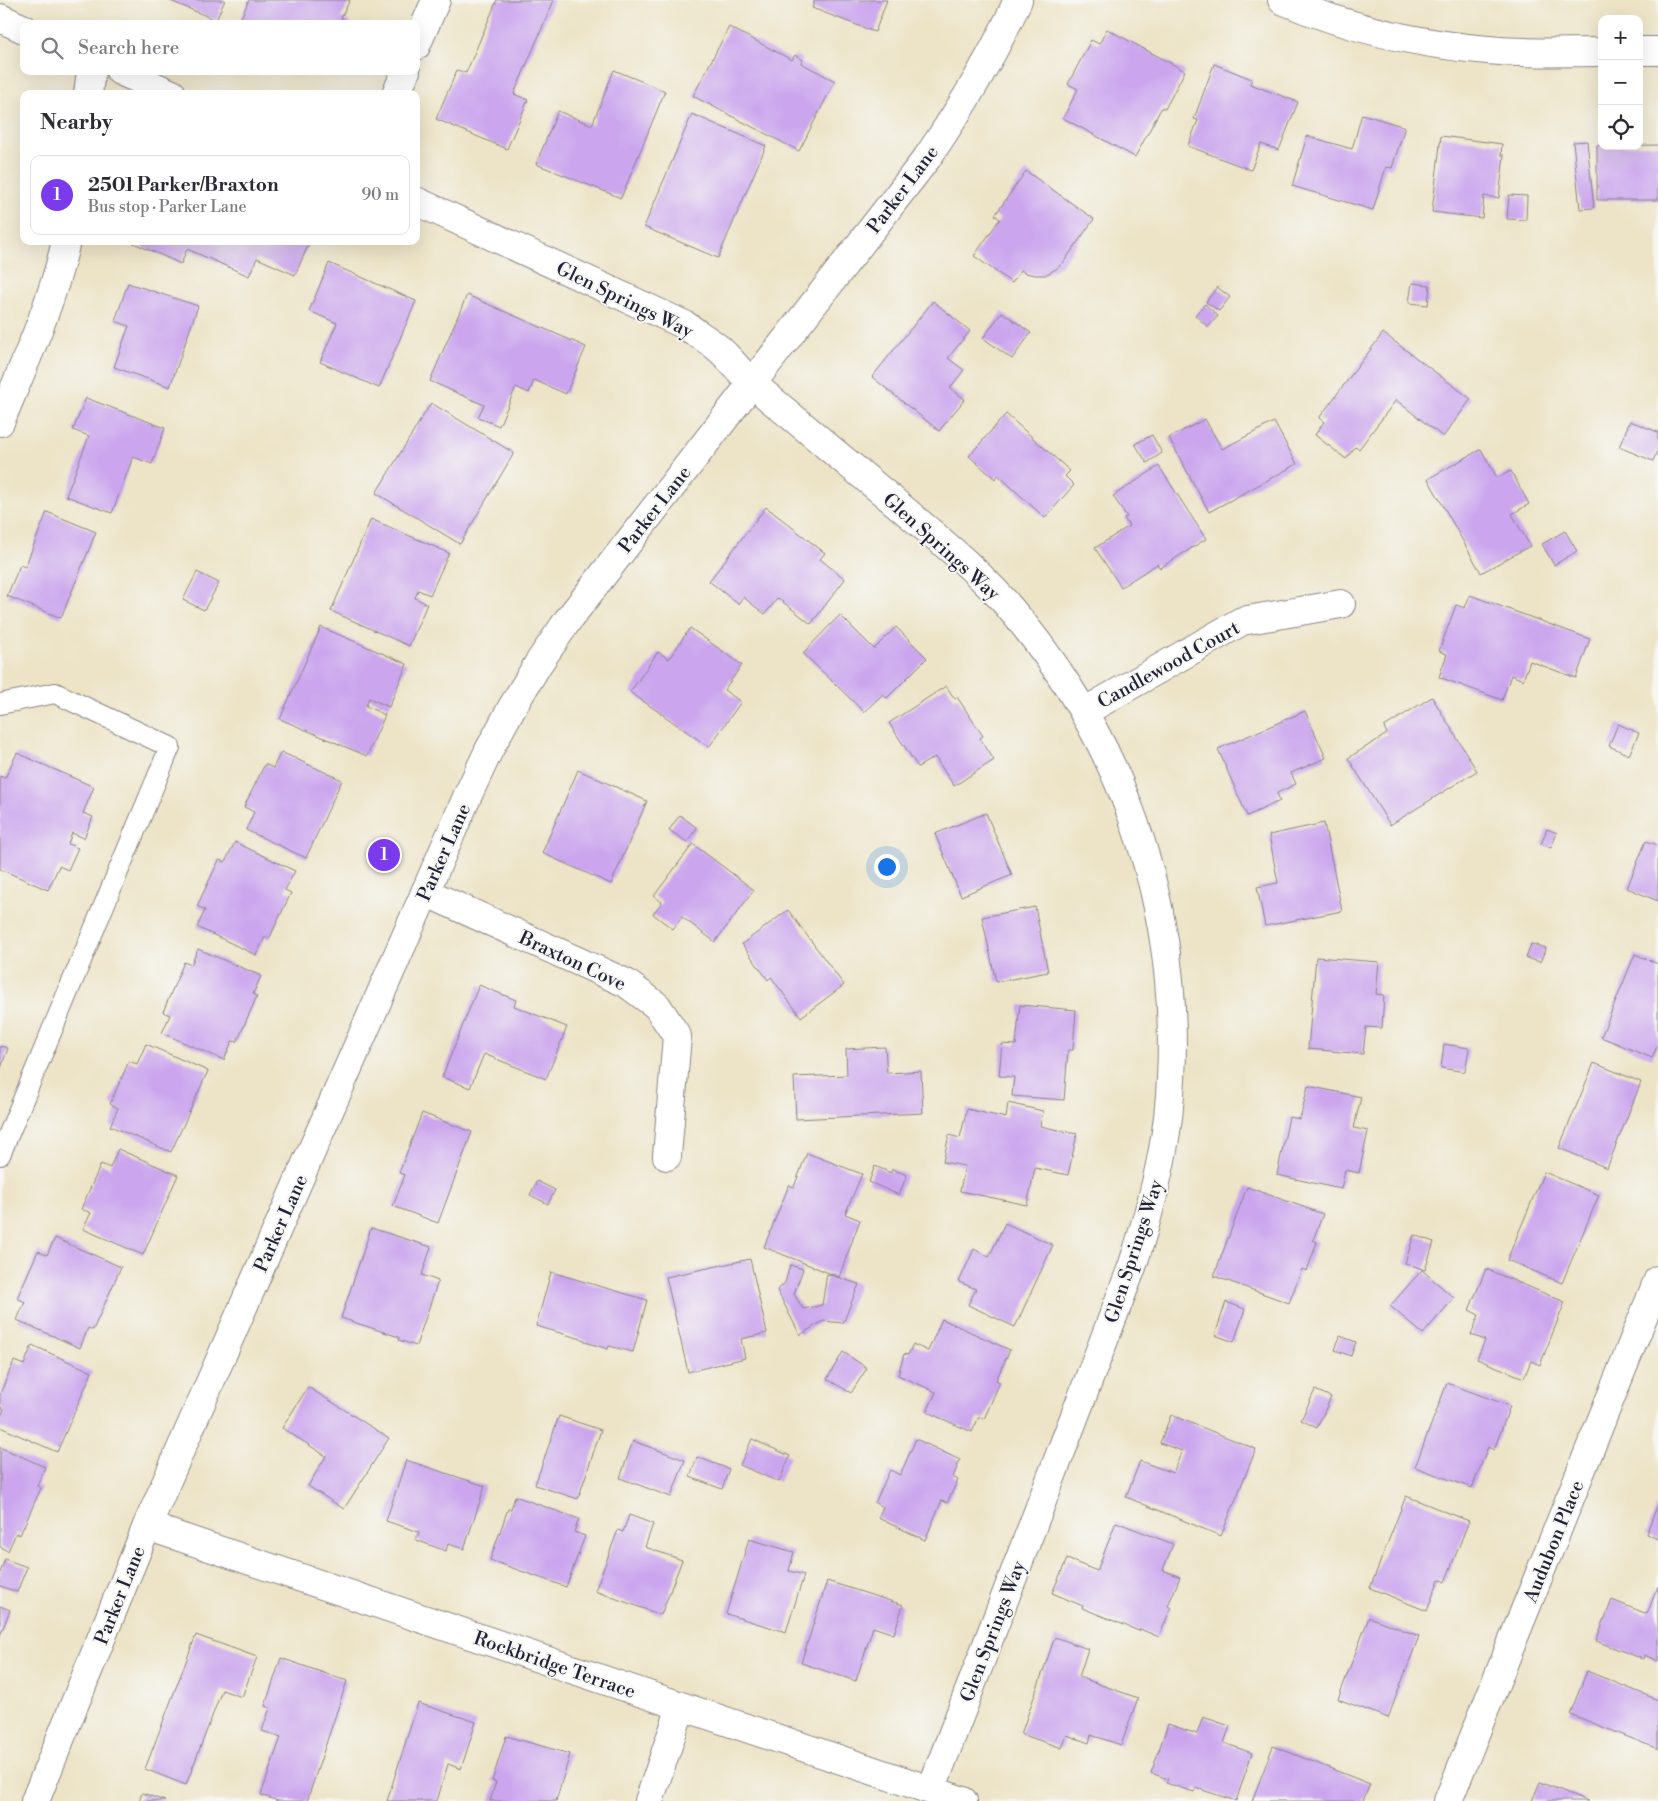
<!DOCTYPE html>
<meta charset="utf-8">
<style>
body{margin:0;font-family:"Libre Bodoni",serif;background:#f7f7f7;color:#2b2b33}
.controls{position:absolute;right:15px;top:15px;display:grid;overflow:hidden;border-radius:10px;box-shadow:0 5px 20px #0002}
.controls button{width:45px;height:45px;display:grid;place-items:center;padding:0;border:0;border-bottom:1px solid #e1e1e2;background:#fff;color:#2b2b33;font:25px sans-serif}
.you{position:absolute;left:886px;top:866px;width:18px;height:18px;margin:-12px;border:4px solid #fff;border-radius:50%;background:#1a73e8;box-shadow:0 0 0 8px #1a73e833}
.badge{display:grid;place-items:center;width:32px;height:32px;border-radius:50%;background:#7c3aed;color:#fff;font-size:16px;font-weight:700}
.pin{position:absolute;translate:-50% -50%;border:2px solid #fff;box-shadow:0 1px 5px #0006}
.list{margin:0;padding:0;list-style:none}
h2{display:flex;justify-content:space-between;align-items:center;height:65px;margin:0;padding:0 20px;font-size:21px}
h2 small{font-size:16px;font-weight:400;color:#7c7c81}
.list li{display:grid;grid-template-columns:32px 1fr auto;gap:15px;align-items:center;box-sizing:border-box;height:80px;margin:0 10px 10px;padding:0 10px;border:1px solid #e1e1e2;border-radius:10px}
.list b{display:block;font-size:19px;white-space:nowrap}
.list p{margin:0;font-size:16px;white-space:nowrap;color:#7c7c81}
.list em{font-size:16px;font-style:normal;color:#7c7c81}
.icon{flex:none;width:28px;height:28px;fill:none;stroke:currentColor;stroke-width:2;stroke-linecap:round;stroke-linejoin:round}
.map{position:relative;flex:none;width:1658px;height:1801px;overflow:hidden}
.search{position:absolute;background:#fff;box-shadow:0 5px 20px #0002;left:20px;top:20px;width:400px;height:55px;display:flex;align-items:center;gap:12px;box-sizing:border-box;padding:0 18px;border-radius:10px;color:#7c7c81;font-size:19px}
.panel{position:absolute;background:#fff;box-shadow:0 5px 20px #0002;left:20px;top:90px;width:400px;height:155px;border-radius:10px}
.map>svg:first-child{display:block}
.building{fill:#cba6ee}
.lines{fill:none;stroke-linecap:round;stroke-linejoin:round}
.service-casing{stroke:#888381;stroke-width:22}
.minor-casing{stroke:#888381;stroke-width:30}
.tertiary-casing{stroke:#888381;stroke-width:30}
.service{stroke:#fff;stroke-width:20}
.minor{stroke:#fff;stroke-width:28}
.tertiary{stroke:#fff;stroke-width:28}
.labels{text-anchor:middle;stroke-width:4;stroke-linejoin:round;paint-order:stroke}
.street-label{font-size:19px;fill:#22223b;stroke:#f6f6f2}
</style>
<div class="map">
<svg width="1658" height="1801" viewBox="0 0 1658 1801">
<rect width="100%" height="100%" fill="#f6f6f2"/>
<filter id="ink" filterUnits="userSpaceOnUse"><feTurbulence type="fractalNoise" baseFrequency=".02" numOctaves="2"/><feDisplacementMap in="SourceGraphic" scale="10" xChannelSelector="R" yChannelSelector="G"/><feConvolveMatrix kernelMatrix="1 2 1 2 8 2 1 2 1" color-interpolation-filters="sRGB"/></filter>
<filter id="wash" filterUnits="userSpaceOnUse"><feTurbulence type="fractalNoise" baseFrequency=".0096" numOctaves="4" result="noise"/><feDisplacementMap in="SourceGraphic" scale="20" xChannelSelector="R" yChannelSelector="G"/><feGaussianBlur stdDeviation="1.12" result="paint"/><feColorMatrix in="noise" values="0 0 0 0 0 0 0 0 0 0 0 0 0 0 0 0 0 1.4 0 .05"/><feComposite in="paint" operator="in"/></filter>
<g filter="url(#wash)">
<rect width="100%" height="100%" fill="#ede4c7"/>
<g id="blocks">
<g class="building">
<path d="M 168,0 L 225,0 L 216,20 Z"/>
<path d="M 249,0 L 350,0 L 341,18 L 350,22 L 350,24 L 238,24 Z"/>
<path d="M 497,0 L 554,0 L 514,94 L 528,100 L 507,149 L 436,119 L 457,70 L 466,73 Z"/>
<path d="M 815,0 L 887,0 L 875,32 L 812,8 Z"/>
<path d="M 729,27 L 792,60 L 795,55 L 803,60 L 801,63 L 835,81 L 799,151 L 693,96 Z"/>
<path d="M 1107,29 L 1185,71 L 1165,109 L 1162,107 L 1135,157 L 1063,118 L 1078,89 L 1068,84 L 1091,40 L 1099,44 Z"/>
<path d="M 1214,64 L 1252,79 L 1250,84 L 1298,102 L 1279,150 L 1261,144 L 1251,170 L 1188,146 L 1198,120 L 1194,119 Z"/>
<path d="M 614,70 L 665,91 L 621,198 L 536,164 L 558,111 L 592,125 Z"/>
<path d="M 692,114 L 766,146 L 718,258 L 644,227 Z"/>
<path d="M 1362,114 L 1405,127 L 1392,168 L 1386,167 L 1373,210 L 1292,186 L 1307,136 L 1352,149 Z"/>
<path d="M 1441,136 L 1502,144 L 1501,155 L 1504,155 L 1499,198 L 1484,196 L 1482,218 L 1432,212 Z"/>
<path d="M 1587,141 L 1594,208 L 1580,209 L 1573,142 Z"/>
<path d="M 1597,145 L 1602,145 L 1602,146 L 1658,145 L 1658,200 L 1597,200 Z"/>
<path d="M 1026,171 L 1094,219 L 1063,263 L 1056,269 L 1045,275 L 1036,275 L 1025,273 L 1021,270 L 1012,283 L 974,256 L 1000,219 L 995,215 Z"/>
<path d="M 1509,195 L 1527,196 L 1526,220 L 1507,219 Z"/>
<path d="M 129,241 L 310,241 L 295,275 L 257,258 L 249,276 L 187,249 L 181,264 Z"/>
<path d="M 329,263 L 416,301 L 379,388 L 320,362 L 337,323 L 309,311 Z"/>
<path d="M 128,283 L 198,306 L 170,387 L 114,367 L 129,326 L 115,321 Z"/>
<path d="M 1412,283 L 1430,285 L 1428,305 L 1409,303 Z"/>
<path d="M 1217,287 L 1230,297 L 1219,311 L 1206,302 Z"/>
<path d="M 467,295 L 586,347 L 566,394 L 534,380 L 529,393 L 516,387 L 499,426 L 478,417 L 484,405 L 430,381 Z"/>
<path d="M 933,301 L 970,331 L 948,358 L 964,370 L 950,388 L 965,399 L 939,431 L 872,377 Z"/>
<path d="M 1205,304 L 1218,316 L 1208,327 L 1195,315 Z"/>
<path d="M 1002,312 L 1031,333 L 1012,359 L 983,338 Z"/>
<path d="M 1383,333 L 1471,399 L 1443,437 L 1396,400 L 1359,449 L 1355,447 L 1346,459 L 1315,435 L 1324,422 L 1319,418 Z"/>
<path d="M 86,398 L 165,428 L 152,464 L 133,457 L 112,513 L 66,496 L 89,436 L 73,430 Z"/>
<path d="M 431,403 L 514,453 L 460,544 L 376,493 Z"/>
<path d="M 1006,414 L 1070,471 L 1065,476 L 1074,485 L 1045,518 L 998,475 L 995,479 L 969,456 Z"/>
<path d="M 1205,419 L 1222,449 L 1274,422 L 1297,464 L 1209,512 L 1169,438 Z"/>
<path d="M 1630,421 L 1658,432 L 1658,449 L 1653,461 L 1619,447 Z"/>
<path d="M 1152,435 L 1162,453 L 1147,463 L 1135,444 Z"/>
<path d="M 1481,449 L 1497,478 L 1511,471 L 1529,504 L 1512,514 L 1530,546 L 1481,573 L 1428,479 Z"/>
<path d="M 1159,466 L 1206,539 L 1160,568 L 1157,564 L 1121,587 L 1095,548 L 1129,526 L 1124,518 L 1127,517 L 1113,496 Z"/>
<path d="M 766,507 L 825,553 L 820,559 L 845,579 L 811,624 L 778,598 L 765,614 L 743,597 L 738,604 L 709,581 Z"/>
<path d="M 47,512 L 96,532 L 61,618 L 7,596 L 20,565 L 25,567 Z"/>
<path d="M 371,519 L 449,553 L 430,595 L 418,590 L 415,598 L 427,604 L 409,646 L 331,611 Z"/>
<path d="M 1565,531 L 1577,551 L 1554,565 L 1542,544 Z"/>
<path d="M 197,572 L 219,583 L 204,610 L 183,600 Z"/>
<path d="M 1470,595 L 1590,639 L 1576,678 L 1530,661 L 1523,680 L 1511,675 L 1502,700 L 1439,677 L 1447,654 L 1439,651 L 1456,605 L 1465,608 Z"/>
<path d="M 840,615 L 874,649 L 896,627 L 927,658 L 887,698 L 883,694 L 864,712 L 803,653 Z"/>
<path d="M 321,627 L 407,664 L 389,707 L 369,698 L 366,706 L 385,715 L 367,756 L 280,719 Z"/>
<path d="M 690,628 L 742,665 L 724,690 L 741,702 L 709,747 L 630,692 L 658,652 L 669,659 Z"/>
<path d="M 946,686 L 955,699 L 957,697 L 983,736 L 980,738 L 994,760 L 954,786 L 935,757 L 918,767 L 889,723 Z"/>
<path d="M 1432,697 L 1477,771 L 1390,825 L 1348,758 L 1387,734 L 1384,727 Z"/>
<path d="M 1305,711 L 1326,758 L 1291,773 L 1296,784 L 1277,793 L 1280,801 L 1247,816 L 1218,749 Z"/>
<path d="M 1618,724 L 1639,733 L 1629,755 L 1609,746 Z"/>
<path d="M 281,752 L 342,780 L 306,858 L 246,830 L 254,812 L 244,807 L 265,764 L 273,768 Z"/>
<path d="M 17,753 L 94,787 L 83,813 L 93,817 L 84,838 L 72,833 L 68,844 L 78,848 L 68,870 L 59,866 L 48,890 L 0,869 L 0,776 L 5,778 Z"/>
<path d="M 578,770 L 647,801 L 611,884 L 542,853 Z"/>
<path d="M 986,813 L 1012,875 L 961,896 L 935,834 Z"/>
<path d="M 680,815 L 697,828 L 687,842 L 669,830 Z"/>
<path d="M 1324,823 L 1342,911 L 1265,926 L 1257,887 L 1278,883 L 1269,835 Z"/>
<path d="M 1547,829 L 1557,833 L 1551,848 L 1541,844 Z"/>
<path d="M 1646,841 L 1658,845 L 1658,901 L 1627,888 Z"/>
<path d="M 235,842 L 295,871 L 285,890 L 291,893 L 269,939 L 265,937 L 256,955 L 197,927 L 205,910 L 197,906 L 219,860 L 225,862 Z"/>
<path d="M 693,844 L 754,890 L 715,942 L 682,917 L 673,929 L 653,914 L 662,902 L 654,896 Z"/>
<path d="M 1035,907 L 1048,972 L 996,982 L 982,917 Z"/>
<path d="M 788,910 L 844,985 L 801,1017 L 771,977 L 768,980 L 742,944 Z"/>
<path d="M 1531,944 L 1546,948 L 1540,962 L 1526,958 Z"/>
<path d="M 198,949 L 261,976 L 253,994 L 257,996 L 237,1042 L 232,1041 L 224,1060 L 162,1033 L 170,1015 L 163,1012 L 184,962 L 191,965 Z"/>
<path d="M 1635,954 L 1658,964 L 1658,1044 L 1652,1058 L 1601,1037 Z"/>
<path d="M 1316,957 L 1379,962 L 1376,994 L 1384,995 L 1382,1028 L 1366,1027 L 1363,1054 L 1308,1049 Z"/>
<path d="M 479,985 L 516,1000 L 514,1006 L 567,1027 L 546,1079 L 484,1054 L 470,1088 L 442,1077 Z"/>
<path d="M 1020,1005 L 1076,1010 L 1073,1050 L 1068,1050 L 1064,1100 L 1012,1096 L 1014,1077 L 999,1076 L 1002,1044 L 1016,1045 Z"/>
<path d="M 146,1044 L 208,1071 L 171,1152 L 110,1126 L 118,1108 L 110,1104 L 129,1061 L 137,1064 Z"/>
<path d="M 1444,1044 L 1469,1048 L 1465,1072 L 1441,1068 Z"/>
<path d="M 0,1046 L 8,1048 L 0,1071 Z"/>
<path d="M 885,1047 L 887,1073 L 921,1071 L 923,1113 L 796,1119 L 794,1077 L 847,1075 L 846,1049 Z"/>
<path d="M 1594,1063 L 1641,1082 L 1607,1168 L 1559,1148 Z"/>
<path d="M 1308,1086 L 1361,1097 L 1354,1128 L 1368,1131 L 1359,1173 L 1345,1170 L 1341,1189 L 1277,1175 L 1289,1117 L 1300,1119 Z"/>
<path d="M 1008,1103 L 1043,1111 L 1040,1126 L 1077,1134 L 1068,1175 L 1035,1168 L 1027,1205 L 960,1191 L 965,1166 L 943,1162 L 949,1135 L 960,1138 L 967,1109 L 1006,1118 Z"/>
<path d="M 422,1113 L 472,1132 L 438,1223 L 393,1206 L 405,1175 L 399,1173 Z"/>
<path d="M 118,1149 L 178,1175 L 143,1255 L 83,1229 L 91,1213 L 81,1209 L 101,1164 L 110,1168 Z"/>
<path d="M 807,1153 L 862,1174 L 845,1214 L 860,1220 L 839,1277 L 764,1247 L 789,1185 L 794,1187 Z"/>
<path d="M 875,1166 L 891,1173 L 892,1169 L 907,1175 L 899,1195 L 869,1182 Z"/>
<path d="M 1544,1172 L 1599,1195 L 1562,1283 L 1507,1260 Z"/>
<path d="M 537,1181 L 555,1190 L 548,1204 L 530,1195 Z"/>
<path d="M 1247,1187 L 1323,1214 L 1313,1240 L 1317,1242 L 1307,1271 L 1302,1269 L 1289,1303 L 1214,1276 Z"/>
<path d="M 1005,1223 L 1053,1245 L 1015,1327 L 968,1305 L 976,1289 L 959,1282 L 974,1249 L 989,1257 Z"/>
<path d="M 371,1228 L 431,1247 L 422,1275 L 438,1281 L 416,1346 L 399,1340 L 399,1337 L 341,1318 Z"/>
<path d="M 1414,1235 L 1434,1242 L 1425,1270 L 1405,1263 Z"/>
<path d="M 55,1238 L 121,1267 L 93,1330 L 88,1328 L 80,1348 L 17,1320 L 25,1302 L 17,1298 L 38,1251 L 47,1255 Z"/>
<path d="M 750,1259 L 767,1333 L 741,1339 L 745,1358 L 688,1372 L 666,1277 Z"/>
<path d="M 790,1265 L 803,1269 L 794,1294 L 803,1309 L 822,1305 L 827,1274 L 859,1284 L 843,1323 L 823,1321 L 800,1335 L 777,1290 L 785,1283 Z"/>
<path d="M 1486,1269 L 1565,1302 L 1540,1365 L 1531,1361 L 1524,1378 L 1477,1359 L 1485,1340 L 1471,1335 L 1479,1315 L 1469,1310 Z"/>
<path d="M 1422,1270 L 1454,1298 L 1423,1334 L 1390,1306 Z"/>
<path d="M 551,1272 L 647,1300 L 633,1352 L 609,1346 L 608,1349 L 585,1342 L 585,1340 L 536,1326 Z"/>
<path d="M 1226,1302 L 1245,1309 L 1234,1342 L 1215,1335 Z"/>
<path d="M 942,1319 L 1010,1350 L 996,1380 L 1000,1382 L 984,1419 L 979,1417 L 972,1432 L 927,1412 L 936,1392 L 898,1375 L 904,1354 L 908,1355 L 913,1344 L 928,1351 Z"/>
<path d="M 1340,1336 L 1356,1342 L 1351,1356 L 1335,1350 Z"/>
<path d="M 32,1345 L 92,1372 L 57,1452 L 0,1427 L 0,1418 L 4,1409 L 0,1407 L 0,1394 L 14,1361 L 24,1365 Z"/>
<path d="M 843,1352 L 867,1368 L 851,1393 L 827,1379 Z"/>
<path d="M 1447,1383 L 1510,1406 L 1494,1450 L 1488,1447 L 1472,1488 L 1415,1467 Z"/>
<path d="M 308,1387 L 389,1438 L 344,1509 L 308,1486 L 326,1456 L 282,1428 Z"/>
<path d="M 1315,1390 L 1331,1397 L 1317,1428 L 1301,1420 Z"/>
<path d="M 1171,1415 L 1256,1449 L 1221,1536 L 1126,1497 L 1140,1461 L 1173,1473 L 1182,1451 L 1160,1443 Z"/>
<path d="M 559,1416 L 601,1430 L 578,1499 L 535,1485 Z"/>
<path d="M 752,1439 L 790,1456 L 779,1482 L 740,1465 Z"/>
<path d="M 916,1439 L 960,1460 L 953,1477 L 958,1480 L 947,1503 L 942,1500 L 925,1540 L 878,1518 L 883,1507 L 875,1503 L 890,1470 L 900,1475 Z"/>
<path d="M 633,1441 L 685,1460 L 671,1497 L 620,1478 Z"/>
<path d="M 0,1447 L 45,1467 L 37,1486 L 41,1488 L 20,1535 L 16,1533 L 8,1551 L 0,1547 Z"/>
<path d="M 697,1457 L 729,1469 L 722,1489 L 690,1477 Z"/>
<path d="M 406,1460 L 485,1486 L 464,1549 L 448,1544 L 446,1551 L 416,1540 L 419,1532 L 386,1521 Z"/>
<path d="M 515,1496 L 579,1519 L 574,1532 L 585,1536 L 566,1587 L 490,1560 L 508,1509 L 511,1509 Z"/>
<path d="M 1406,1496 L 1469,1521 L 1445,1582 L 1439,1579 L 1427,1611 L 1370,1588 Z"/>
<path d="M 1658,1504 L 1658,1539 L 1646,1534 Z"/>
<path d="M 629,1515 L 653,1524 L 645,1547 L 682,1560 L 661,1615 L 595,1591 L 618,1530 L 623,1532 Z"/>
<path d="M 1116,1522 L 1173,1544 L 1163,1570 L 1180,1577 L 1168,1606 L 1171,1608 L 1159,1637 L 1140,1629 L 1139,1631 L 1082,1608 L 1083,1606 L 1052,1593 L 1067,1559 L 1097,1571 Z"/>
<path d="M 749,1539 L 794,1552 L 789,1571 L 804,1575 L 786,1632 L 726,1614 Z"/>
<path d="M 5,1559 L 27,1567 L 17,1592 L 0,1586 L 0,1573 Z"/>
<path d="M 827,1581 L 903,1605 L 894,1634 L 873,1627 L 856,1681 L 801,1663 Z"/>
<path d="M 1658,1586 L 1658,1661 L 1644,1655 L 1643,1659 L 1596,1641 L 1612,1600 L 1647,1614 Z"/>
<path d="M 0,1606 L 10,1610 L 0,1636 Z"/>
<path d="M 1369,1617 L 1419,1636 L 1388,1718 L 1338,1699 Z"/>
<path d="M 196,1635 L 257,1657 L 242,1697 L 222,1690 L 186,1785 L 145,1769 Z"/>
<path d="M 1055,1637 L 1088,1649 L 1079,1677 L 1138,1698 L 1121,1745 L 1091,1735 L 1089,1743 L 1067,1735 L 1062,1748 L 1021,1734 Z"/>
<path d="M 281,1658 L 347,1681 L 307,1801 L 278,1801 L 261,1795 L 281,1737 L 262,1731 L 270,1708 L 265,1706 Z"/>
<path d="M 1587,1671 L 1658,1700 L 1658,1749 L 1570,1714 Z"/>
<path d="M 418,1703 L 476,1722 L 461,1769 L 448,1764 L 437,1801 L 387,1801 Z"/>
<path d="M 1203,1717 L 1230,1726 L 1224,1743 L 1252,1753 L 1236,1801 L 1196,1788 L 1194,1792 L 1166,1783 L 1168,1779 L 1151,1773 L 1168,1724 L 1197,1734 Z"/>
<path d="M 506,1736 L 570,1754 L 556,1801 L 490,1801 L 496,1782 L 492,1781 Z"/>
<path d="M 1273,1746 L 1370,1784 L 1363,1801 L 1252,1801 Z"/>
<path d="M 1540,1782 L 1588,1801 L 1532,1801 Z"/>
<path d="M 142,1793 L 165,1801 L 139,1801 Z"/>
</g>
</g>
</g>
<g filter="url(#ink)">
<use href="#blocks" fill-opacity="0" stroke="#888381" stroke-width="1"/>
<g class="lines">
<g class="service-casing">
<path id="service" d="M 0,704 L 55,693 L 170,747 L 0,1155"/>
</g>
<g class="minor-casing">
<g id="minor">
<path d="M 1282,0 C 1348,28 1417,44 1488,50 C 1525,54 1564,52 1602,52"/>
<path d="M 0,18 L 24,29"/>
<path d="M 416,46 L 436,0"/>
<path d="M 1639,51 L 1658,51"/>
<path d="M 120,71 L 172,94"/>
<path d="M 88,94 L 91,71"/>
<path d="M 396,94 L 406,71"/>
<path d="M 416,201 L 685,325 C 696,333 708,340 718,348 C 731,359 741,374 754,385 C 778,406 804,426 828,447 C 857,471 887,495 916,520 C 946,545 977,571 1004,601 C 1130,745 1188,927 1168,1117 C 1162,1168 1148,1218 1132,1267 L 931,1790"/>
<path d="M 0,422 C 25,362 52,304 66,241"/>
<path d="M 1084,712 L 1242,621 L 1341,604"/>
<path d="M 425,892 L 626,983 L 657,1006 L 677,1036 L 667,1156"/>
<path d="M 147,1526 L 963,1801"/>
<path d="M 649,1801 L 681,1707"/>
<path d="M 1448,1801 L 1658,1280"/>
</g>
</g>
<g class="tertiary-casing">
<path id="tertiary" d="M 35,1801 L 147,1526 L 467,797 L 489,750 L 511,709 L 538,664 L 568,620 L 927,158 C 962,107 993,56 1018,0"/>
</g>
<use href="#service" class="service"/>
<use href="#minor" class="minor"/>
<use href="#tertiary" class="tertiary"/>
</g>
</g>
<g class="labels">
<g class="street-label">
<text transform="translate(902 189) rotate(-53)" y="7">Parker Lane</text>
<text transform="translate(625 299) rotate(26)" y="7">Glen Springs Way</text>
<text transform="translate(654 509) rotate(-52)" y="7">Parker Lane</text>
<text transform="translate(942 546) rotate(42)" y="7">Glen Springs Way</text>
<text transform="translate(1168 664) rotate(-29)" y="7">Candlewood Court</text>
<text transform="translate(443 852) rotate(-66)" y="7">Parker Lane</text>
<text transform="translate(573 960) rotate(25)" y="7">Braxton Cove</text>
<text transform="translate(280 1223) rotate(-66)" y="7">Parker Lane</text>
<text transform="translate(1133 1251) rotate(-72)" y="7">Glen Springs Way</text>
<text transform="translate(1553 1541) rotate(-68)" y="7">Audubon Place</text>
<text transform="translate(119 1595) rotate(-68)" y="7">Parker Lane</text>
<text transform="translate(992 1631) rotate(-69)" y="7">Glen Springs Way</text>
<text transform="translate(555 1664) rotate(19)" y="7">Rockbridge Terrace</text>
</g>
</g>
</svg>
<div class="controls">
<button>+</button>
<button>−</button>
<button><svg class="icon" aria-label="locate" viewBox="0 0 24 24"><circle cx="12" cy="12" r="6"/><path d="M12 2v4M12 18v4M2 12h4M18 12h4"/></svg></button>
</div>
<div class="you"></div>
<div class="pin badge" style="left:384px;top:855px">1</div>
<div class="search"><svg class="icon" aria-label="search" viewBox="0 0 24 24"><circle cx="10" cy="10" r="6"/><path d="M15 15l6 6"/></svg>Search here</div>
<section class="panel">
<h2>Nearby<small></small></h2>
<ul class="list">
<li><span class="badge">1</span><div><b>2501 Parker/Braxton</b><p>Bus stop · Parker Lane</p></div><em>90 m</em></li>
</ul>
</section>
</div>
